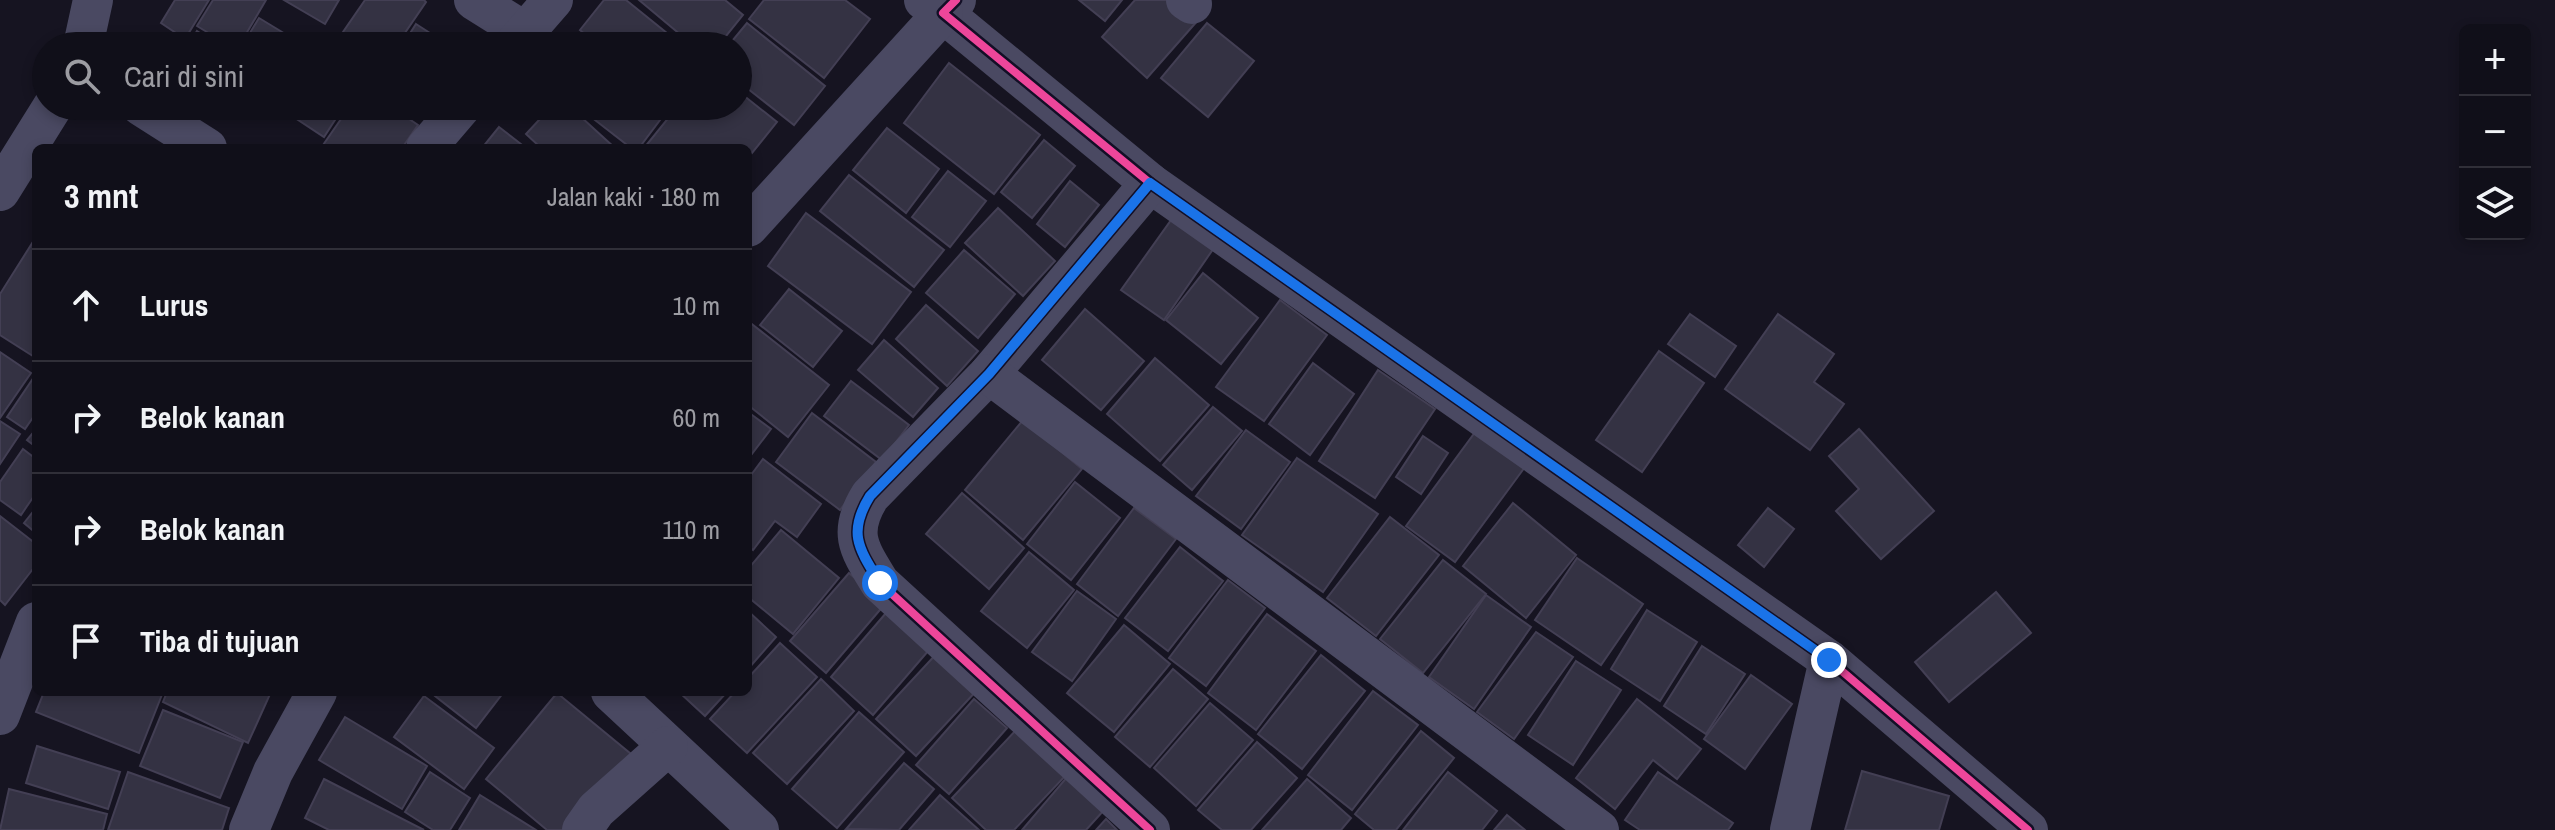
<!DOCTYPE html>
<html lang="id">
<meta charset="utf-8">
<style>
body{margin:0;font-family:"Archivo Narrow",sans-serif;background:#1e1d26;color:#f1f3f6}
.controls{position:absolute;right:24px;top:24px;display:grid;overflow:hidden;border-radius:12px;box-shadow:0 4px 12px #0003}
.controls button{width:72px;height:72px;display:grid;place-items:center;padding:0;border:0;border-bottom:2px solid #302f38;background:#100f19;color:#f1f3f6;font:40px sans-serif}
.stop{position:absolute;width:24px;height:24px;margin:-18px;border:6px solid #1a73e8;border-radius:50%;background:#fff}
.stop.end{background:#1a73e8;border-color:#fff;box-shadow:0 2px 8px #0008}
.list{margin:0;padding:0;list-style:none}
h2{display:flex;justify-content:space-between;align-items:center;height:104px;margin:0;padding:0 32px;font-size:34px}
h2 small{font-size:26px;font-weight:400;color:#9c9ca2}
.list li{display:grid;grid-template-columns:52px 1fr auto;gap:24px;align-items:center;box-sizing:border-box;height:112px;padding:0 32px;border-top:2px solid #302f38}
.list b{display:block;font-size:30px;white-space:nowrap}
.list em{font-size:26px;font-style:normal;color:#9c9ca2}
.icon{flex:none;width:44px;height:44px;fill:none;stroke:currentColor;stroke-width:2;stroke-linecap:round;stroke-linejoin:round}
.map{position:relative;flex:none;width:2555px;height:830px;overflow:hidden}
.search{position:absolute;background:#100f19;box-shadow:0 4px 12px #0003;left:32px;top:32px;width:720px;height:88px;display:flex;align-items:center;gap:20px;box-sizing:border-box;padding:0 28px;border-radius:44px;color:#9c9ca2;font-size:30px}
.panel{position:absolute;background:#100f19;box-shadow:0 4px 12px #0003;left:32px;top:144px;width:720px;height:552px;border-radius:12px}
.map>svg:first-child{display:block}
.building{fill:#343243;stroke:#433f54;stroke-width:2}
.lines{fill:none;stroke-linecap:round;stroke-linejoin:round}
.minor{stroke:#4a4962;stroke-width:40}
.cycleway-casing{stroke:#130f26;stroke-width:13}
.cycleway{stroke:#ed469a;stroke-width:8}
.route{stroke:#1a73e8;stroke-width:10}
</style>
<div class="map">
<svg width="2555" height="830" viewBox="0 0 2555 830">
<rect width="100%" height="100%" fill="#161421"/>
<g class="building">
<path d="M 175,0 L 209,0 L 185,39 L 161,23 Z"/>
<path d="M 213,0 L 266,0 L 239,46 L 230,46 L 197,26 Z"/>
<path d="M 284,0 L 339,0 L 325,24 Z"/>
<path d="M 365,0 L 424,0 L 426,2 L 396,46 L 364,46 L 343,32 Z"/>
<path d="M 604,0 L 626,0 L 683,46 L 599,46 L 580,30 Z"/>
<path d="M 639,0 L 725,0 L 743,15 L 718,46 L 694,46 Z"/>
<path d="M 764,0 L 845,0 L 870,19 L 824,78 L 749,19 Z"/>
<path d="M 1079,0 L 1122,0 L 1105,21 Z"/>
<path d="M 1135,0 L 1177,0 L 1199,19 L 1147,78 L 1102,37 Z"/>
<path d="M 259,18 L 305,46 L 242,46 Z"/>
<path d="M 747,23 L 825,86 L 794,125 L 738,81 L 738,46 L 728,46 Z"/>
<path d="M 1207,23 L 1254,61 L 1208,117 L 1161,78 Z"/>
<path d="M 416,24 L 450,46 L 402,46 Z"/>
<path d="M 197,31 L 220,46 L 188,46 Z"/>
<path d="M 574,35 L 589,46 L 565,46 Z"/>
<path d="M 949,63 L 1040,135 L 994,194 L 904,123 Z"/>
<path d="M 738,91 L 777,122 L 748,158 L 748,148 L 644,148 L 678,106 L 738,106 Z"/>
<path d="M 258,106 L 275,106 L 270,114 Z"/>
<path d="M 277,106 L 344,106 L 324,137 Z"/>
<path d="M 350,106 L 390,106 L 418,125 L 402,148 L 321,148 Z"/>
<path d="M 552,106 L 569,106 L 615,148 L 541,148 L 526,134 Z"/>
<path d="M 577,106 L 667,106 L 669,108 L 639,148 L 631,148 Z"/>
<path d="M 499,127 L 526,148 L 482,148 Z"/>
<path d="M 887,128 L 939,169 L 906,213 L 853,170 Z"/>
<path d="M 1044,140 L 1075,166 L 1032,218 L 1001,192 Z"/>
<path d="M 948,171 L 986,201 L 950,247 L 912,217 Z"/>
<path d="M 849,175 L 944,250 L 914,287 L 820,211 Z"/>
<path d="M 1070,181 L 1099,205 L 1065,247 L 1037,224 Z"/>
<path d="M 998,208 L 1055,261 L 1023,296 L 965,243 Z"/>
<path d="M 806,213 L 911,292 L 872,344 L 768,266 Z"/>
<path d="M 1174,216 L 1216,245 L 1164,320 L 1121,290 Z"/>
<path d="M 36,237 L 36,358 L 0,335 L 0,294 Z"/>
<path d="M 964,250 L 1015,294 L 978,338 L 926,293 Z"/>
<path d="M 1203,273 L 1258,318 L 1221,364 L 1166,320 Z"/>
<path d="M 789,289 L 842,331 L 813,367 L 760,325 Z"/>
<path d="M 1280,300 L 1327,335 L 1264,421 L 1216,387 Z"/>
<path d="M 926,305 L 978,351 L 947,386 L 896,339 Z"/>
<path d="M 1085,309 L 1144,361 L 1101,410 L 1042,360 Z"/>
<path d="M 1690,314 L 1736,346 L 1715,377 L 1668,344 Z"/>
<path d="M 1778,314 L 1834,354 L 1814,382 L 1844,404 L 1810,450 L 1725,389 Z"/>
<path d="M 748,321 L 829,385 L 788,437 L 748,405 Z"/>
<path d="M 884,340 L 938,388 L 913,417 L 858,370 Z"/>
<path d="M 1659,351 L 1704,383 L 1642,472 L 1596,440 Z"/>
<path d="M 0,352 L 31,373 L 0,418 Z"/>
<path d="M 1155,358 L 1209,405 L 1160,461 L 1107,414 Z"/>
<path d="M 1313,363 L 1354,394 L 1310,455 L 1269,424 Z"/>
<path d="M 1378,370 L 1435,409 L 1375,498 L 1319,461 Z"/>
<path d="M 36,374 L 36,413 L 25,429 L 7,417 Z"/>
<path d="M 851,381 L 909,425 L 882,460 L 824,416 Z"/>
<path d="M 1213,407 L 1242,431 L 1192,490 L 1163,465 Z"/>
<path d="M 748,412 L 771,429 L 748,459 Z"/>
<path d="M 812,413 L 876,462 L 840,510 L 776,462 Z"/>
<path d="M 1023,420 L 1082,469 L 1023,540 L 965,490 Z"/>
<path d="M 0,421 L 20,434 L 0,464 Z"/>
<path d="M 36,429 L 36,447 L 27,440 Z"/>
<path d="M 1859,429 L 1934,511 L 1881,559 L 1836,511 L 1859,489 L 1829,456 Z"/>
<path d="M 1246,430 L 1290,462 L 1241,529 L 1196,496 Z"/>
<path d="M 1476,431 L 1525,467 L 1455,562 L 1406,526 Z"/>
<path d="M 1423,436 L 1448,453 L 1421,494 L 1396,477 Z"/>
<path d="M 23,449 L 36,459 L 36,493 L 21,515 L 0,500 L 0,482 Z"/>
<path d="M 1297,458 L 1378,514 L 1323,592 L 1242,535 Z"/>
<path d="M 763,459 L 821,504 L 797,537 L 775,521 L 753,550 L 748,546 L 748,479 Z"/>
<path d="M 1075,482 L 1120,518 L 1071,580 L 1027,544 Z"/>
<path d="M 962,493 L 1024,548 L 989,589 L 926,534 Z"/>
<path d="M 1513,503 L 1576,555 L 1526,618 L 1463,566 Z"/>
<path d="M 36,508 L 36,533 L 24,523 Z"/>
<path d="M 1134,508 L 1176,539 L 1118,616 L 1077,584 Z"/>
<path d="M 1768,508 L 1794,529 L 1764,567 L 1738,545 Z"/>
<path d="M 0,516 L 36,544 L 36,565 L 5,605 L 0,600 Z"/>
<path d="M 1390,517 L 1439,555 L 1376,636 L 1327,598 Z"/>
<path d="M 781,530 L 839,578 L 793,634 L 748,597 L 748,569 Z"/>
<path d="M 1180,547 L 1223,581 L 1168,651 L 1125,618 Z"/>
<path d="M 1029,552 L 1074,590 L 1027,648 L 981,611 Z"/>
<path d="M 1577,558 L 1643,604 L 1601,665 L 1535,620 Z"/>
<path d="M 1443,560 L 1486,594 L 1423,673 L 1380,639 Z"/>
<path d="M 849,573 L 885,604 L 826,673 L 790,641 Z"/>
<path d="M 1228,580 L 1265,608 L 1206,686 L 1169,658 Z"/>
<path d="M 1077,591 L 1116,619 L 1072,681 L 1032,652 Z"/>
<path d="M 1996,592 L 2031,633 L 1949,702 L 1915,662 Z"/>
<path d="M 1486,595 L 1531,627 L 1474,709 L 1429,677 Z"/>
<path d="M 892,606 L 935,643 L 873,715 L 831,677 Z"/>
<path d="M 1647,610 L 1697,642 L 1660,701 L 1611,669 Z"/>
<path d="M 748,611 L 776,637 L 748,669 Z"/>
<path d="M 1267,614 L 1316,651 L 1256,730 L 1208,693 Z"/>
<path d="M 1124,625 L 1170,664 L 1114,732 L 1067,693 Z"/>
<path d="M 1536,632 L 1573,657 L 1514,739 L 1477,712 Z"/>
<path d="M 780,643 L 817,677 L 747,753 L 710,719 L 735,692 L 748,692 L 748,678 Z"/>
<path d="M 1702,646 L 1745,674 L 1706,734 L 1664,706 Z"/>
<path d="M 939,651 L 979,688 L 916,756 L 876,719 Z"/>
<path d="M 1321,655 L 1365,691 L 1302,769 L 1258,734 Z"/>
<path d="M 1576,661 L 1621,690 L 1573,765 L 1528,735 Z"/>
<path d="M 1173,669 L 1208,699 L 1150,767 L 1115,737 Z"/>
<path d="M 1751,675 L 1792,704 L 1745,769 L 1704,739 Z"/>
<path d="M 821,679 L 854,711 L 787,784 L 753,753 Z"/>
<path d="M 1373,691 L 1418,725 L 1352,810 L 1308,775 Z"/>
<path d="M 44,692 L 163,692 L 139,753 L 36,712 Z"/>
<path d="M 167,692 L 271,692 L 248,743 L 163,702 Z"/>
<path d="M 438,692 L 501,692 L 503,693 L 476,728 L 435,696 Z"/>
<path d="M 679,692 L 727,692 L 705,716 Z"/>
<path d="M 557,693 L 631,754 L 570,830 L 547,830 L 486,779 Z"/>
<path d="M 424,696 L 494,748 L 464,789 L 394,737 Z"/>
<path d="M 974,699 L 1007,728 L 949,794 L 916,765 Z"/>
<path d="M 1637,699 L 1701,749 L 1677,779 L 1653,760 L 1615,809 L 1576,778 Z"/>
<path d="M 1210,703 L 1253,740 L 1196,806 L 1154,768 Z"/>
<path d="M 163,710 L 243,742 L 220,798 L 140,766 Z"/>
<path d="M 859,712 L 904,752 L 837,828 L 792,789 Z"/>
<path d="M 345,717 L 427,766 L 402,809 L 319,760 Z"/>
<path d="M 1019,727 L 1068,773 L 1014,830 L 986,830 L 952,798 Z"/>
<path d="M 1421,731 L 1454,758 L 1396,830 L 1374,830 L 1355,814 Z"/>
<path d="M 1257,742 L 1297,778 L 1251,830 L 1222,830 L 1198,810 Z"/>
<path d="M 37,746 L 120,772 L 108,809 L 26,783 Z"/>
<path d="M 904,763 L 934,789 L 899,830 L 846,829 Z"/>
<path d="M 1862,771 L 1949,796 L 1939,830 L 1845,830 Z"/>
<path d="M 128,772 L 229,808 L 222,830 L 108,830 Z"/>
<path d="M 430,772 L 470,798 L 450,830 L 433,830 L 405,812 Z"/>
<path d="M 1448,772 L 1497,811 L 1482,830 L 1403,830 Z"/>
<path d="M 1658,772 L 1733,823 L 1728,830 L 1640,830 L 1625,820 Z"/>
<path d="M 1068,776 L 1105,809 L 1086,830 L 1022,830 Z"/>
<path d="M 324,779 L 424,830 L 329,830 L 305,818 Z"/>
<path d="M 1307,779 L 1351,818 L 1341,830 L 1262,830 Z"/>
<path d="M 9,789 L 107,814 L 103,830 L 0,830 Z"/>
<path d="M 480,795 L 536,830 L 459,830 Z"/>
<path d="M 940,795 L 979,830 L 909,830 Z"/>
<path d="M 1507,815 L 1525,830 L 1494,830 Z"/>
<path d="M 1106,819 L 1117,830 L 1096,830 Z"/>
</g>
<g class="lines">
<g class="minor">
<path d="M 474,0 L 525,32"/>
<path d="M 956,0 L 943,13 L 1150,183 L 1829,660 L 2028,830"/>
<path d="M 1186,0 L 1192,4"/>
<path d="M 83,46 L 93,0"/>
<path d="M 513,46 L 553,0"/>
<path d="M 141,106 L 207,148"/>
<path d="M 426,148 L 462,106"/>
<path d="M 1150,183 L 989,374 L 870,496 C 847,533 859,549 880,583 L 1150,830"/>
<path d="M 0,191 L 53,106"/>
<path d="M 748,227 L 943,13 L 924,0"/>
<path d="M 989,374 L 1599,830"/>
<path d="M 611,692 L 759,830"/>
<path d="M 0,715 L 36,622"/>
<path d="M 249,830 L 273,772 L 317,692"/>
<path d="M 582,830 L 596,810 L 668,746"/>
<path d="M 1790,830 L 1829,660"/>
</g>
<g class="cycleway-casing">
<g id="cycleway">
<path d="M 956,0 L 943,13 L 1150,183 L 1829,660 L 2028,830"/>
<path d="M 1150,183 L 989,374 L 870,496 C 847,533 859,549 880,583 L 1150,830"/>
</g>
</g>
<use href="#cycleway" class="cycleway"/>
</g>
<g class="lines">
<path class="route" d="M 880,583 C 859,549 847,533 870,496 L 989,374 L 1150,183 L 1829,660"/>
</g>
</svg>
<div class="controls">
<button>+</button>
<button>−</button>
<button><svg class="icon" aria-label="layers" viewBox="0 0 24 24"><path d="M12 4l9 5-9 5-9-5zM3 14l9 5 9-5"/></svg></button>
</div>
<div class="stop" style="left:880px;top:583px"></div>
<div class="stop end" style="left:1829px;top:660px"></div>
<div class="search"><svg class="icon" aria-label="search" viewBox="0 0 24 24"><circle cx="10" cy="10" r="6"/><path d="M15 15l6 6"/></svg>Cari di sini</div>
<section class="panel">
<h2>3 mnt<small>Jalan kaki · 180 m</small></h2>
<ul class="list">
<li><svg class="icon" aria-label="ahead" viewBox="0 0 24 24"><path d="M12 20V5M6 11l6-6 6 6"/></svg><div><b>Lurus</b></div><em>10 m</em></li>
<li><svg class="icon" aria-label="right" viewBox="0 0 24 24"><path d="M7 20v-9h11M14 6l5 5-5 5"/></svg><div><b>Belok kanan</b></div><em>60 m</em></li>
<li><svg class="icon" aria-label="right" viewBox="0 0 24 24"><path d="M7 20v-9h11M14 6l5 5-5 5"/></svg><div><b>Belok kanan</b></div><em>110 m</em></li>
<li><svg class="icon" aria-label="arrive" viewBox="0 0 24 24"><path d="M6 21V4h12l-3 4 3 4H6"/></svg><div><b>Tiba di tujuan</b></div></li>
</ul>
</section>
</div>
